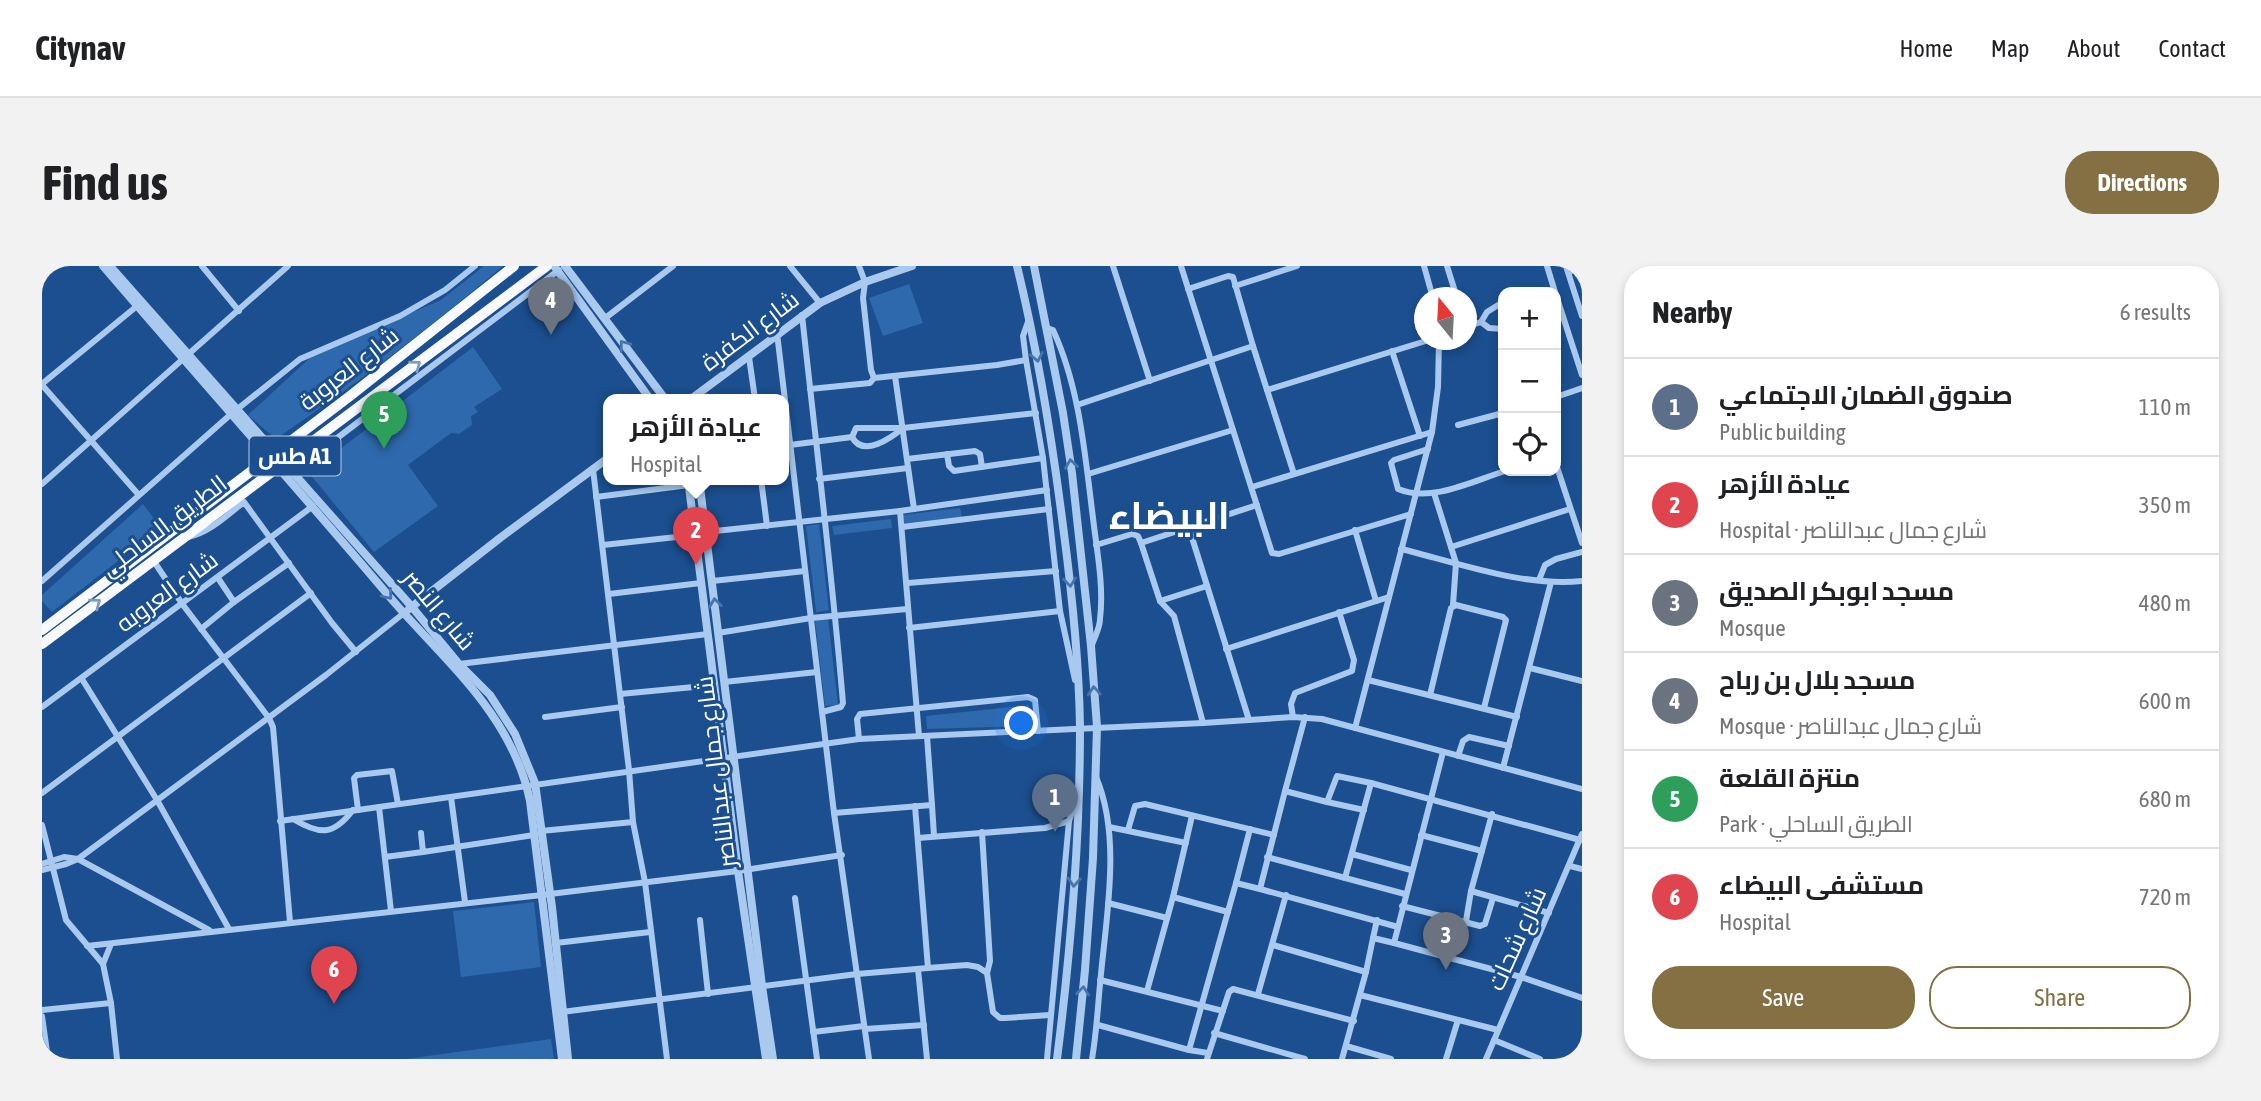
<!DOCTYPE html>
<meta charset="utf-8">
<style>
body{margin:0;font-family:"Asap Condensed",Cairo,sans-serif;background:#f2f2f2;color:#202124}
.controls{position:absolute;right:21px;top:21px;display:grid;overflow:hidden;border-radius:14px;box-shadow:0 4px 10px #0003}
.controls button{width:63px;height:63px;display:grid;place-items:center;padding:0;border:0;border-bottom:2px solid #e0e0e0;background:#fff;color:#202124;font:35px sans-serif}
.compass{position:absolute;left:1372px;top:21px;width:63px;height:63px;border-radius:50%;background:#fff;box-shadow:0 4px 10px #0003;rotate:342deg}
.you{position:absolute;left:980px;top:458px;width:24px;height:24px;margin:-18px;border:5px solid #fff;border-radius:50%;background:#1a73e8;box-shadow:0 0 0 10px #1a73e833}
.badge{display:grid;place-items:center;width:46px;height:46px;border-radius:50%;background:#847042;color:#fff;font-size:23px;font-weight:700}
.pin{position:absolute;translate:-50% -58px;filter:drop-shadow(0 2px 4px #0008)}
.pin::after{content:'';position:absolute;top:37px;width:24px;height:21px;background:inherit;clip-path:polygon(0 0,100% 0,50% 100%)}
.popup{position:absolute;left:561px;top:128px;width:186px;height:91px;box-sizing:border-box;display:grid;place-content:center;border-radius:14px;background:#fff;filter:drop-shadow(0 2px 5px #0005);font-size:23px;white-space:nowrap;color:#757577}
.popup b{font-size:26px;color:#202124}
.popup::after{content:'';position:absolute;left:50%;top:100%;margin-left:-14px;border:14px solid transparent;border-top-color:#fff}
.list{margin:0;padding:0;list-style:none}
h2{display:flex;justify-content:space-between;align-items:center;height:91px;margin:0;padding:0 28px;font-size:30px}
h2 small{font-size:23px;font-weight:400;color:#757577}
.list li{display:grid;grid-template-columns:46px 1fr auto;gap:21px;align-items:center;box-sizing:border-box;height:98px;padding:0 28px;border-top:2px solid #e0e0e0}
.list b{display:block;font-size:26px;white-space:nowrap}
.list p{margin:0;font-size:23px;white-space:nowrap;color:#757577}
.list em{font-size:23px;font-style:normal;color:#757577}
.actions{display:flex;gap:14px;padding:21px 28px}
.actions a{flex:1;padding:16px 0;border:2px solid #847042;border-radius:28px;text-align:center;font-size:24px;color:#847042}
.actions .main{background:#847042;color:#fff}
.icon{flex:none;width:38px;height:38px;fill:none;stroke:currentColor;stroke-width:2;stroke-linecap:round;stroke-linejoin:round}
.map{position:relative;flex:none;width:1540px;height:793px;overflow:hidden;border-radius:28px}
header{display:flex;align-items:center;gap:42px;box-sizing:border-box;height:98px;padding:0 35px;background:#fff;border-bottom:2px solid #e0e0e0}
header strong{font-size:33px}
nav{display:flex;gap:38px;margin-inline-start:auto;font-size:24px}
.intro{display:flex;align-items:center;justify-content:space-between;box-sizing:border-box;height:168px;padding:0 42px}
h1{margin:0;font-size:49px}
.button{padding:18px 32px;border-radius:28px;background:#847042;color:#fff;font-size:24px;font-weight:700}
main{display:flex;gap:42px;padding:0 42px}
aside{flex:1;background:#fff;border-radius:28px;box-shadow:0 4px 10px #0003}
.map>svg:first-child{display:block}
.green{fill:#2e69ad}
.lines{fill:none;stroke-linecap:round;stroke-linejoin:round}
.minor{stroke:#a9c9ee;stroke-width:6}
.tertiary{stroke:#a9c9ee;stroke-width:8}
.trunk{stroke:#f8faff;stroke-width:10}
.oneway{stroke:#4674ac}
.oneway2{stroke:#7e9cc1}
.labels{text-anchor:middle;stroke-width:6;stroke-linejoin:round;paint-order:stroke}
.shield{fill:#1b4f8f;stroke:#bbcadd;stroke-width:2}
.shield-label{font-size:23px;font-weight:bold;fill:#fff}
.street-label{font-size:24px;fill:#fff;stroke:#1b4f8f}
.town-label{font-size:38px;font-weight:bold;fill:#fff;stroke:#1b4f8f}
</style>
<header>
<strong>Citynav</strong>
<nav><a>Home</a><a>Map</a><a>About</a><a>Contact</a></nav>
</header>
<div class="intro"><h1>Find us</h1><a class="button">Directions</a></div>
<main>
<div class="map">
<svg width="1540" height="793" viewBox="0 0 1540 793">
<rect width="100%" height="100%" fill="#1b4f8f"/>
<g class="green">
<path d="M 442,0 L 461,0 C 388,62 313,119 234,173 L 206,149 L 271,89 L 399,34 Z"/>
<path d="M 867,18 L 881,57 L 841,70 L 827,32 Z"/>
<path d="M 431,81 L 460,123 L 432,141 L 436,146 L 429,150 L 430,159 L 417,168 L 409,167 L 366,199 L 396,240 L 332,286 L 267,207 Z"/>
<path d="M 101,238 L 119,262 L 10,346 L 0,335 L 0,329 Z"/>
<path d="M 918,242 L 920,251 L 861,259 L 860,249 Z"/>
<path d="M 849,253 L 850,262 L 792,269 L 790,260 Z"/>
<path d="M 777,258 L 787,344 L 774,346 L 764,260 Z"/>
<path d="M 786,352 L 796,439 L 783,440 L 773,354 Z"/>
<path d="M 987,439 L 988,460 L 885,463 L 884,450 Z"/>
<path d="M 492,636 L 499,701 L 419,711 L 411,645 Z"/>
<path d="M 509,773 L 512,793 L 364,793 Z"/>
</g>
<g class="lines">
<g class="minor">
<path d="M 160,0 L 197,45"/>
<path d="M 748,0 L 778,37"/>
<path d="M 817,0 L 823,16 L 821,32 L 829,104 L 832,112"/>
<path d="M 1071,0 L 1108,115"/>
<path d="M 1139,0 L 1230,287 L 1237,288 L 1369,248"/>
<path d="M 1382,0 L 1391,32"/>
<path d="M 1405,0 L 1415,32"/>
<path d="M 1505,0 L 1513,26"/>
<path d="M 1524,0 L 1540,50"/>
<path d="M 1526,6 L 1540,2"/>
<path d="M 1193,20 L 1255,0"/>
<path d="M 1146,23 L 1186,10 L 1191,11 L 1211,80"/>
<path d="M 1514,29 L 1540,109"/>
<path d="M 760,49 C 774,178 790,307 801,437 L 799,441 L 780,446"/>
<path d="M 562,53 L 631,0"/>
<path d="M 987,53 L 981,70 L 984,94 L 1001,192 L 1018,345 L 1033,414"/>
<path d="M 1439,56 L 1445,46 L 1461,36"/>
<path d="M 1424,61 L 1439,56 L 1447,62 L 1461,63"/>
<path d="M 1005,62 L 1011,64 C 1038,122 1043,190 1051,252 C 1055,286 1062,320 1058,353 C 1058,362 1053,370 1050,379"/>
<path d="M 735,67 L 792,547 L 827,793"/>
<path d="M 1350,85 L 1378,170"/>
<path d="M 707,91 L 713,133"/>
<path d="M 853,110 L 872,243"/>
<path d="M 0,118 L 95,40"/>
<path d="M 0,119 L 96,228"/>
<path d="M 768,123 L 828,117 L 832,112 L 955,99 L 984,94"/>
<path d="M 1225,124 L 1252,208"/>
<path d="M 1514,131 L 1540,122"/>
<path d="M 1035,139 L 1211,80 L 1225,124 L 1387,74"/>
<path d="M 1416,159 L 1461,147"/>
<path d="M 810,171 L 814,162 L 861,162 L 994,147"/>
<path d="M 810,171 C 821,192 849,172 861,162"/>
<path d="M 748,179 L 810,171"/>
<path d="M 1386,183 L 1352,194 L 1349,197 L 1356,223 C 1389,237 1431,215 1463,205"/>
<path d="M 905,188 L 907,200 L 912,205 L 1001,192"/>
<path d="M 865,193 L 933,185 L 938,188 L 940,201"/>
<path d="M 1514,198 L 1540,277"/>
<path d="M 551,203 L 587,504 L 591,556 L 603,616 L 625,793"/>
<path d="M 249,207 L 517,4"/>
<path d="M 1046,208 L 1191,164"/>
<path d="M 719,213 L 725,260"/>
<path d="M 777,213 L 866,202"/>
<path d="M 0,218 L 246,0"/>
<path d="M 1210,221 L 1390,166"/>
<path d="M 1392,227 L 1414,297 L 1411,339"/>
<path d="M 554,231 L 647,219"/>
<path d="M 858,245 L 877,470"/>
<path d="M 860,261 L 1007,243"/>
<path d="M 1147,262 L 1207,454"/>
<path d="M 1313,264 L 1334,335"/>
<path d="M 664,266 L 858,245 L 1005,224"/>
<path d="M 146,271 C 167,267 185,249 202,236 L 290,357 L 314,386"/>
<path d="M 1099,277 L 1118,335 L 1132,350 L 1161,457"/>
<path d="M 561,279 L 653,269"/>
<path d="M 1054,279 L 1090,268 L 1096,270 L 1099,277 L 1215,239"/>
<path d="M 1409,281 L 1528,243"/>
<path d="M 1359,283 C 1417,297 1480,321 1540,315"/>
<path d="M 111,294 L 141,339 L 227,452 L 231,461 L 248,656"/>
<path d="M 176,312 L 192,336"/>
<path d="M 1497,314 L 1503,299 L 1514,293 L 1540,286"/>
<path d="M 0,315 L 188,149 L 258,93 L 358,50 L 403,24 L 433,0"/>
<path d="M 670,315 L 763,305"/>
<path d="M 866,317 L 1014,305"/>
<path d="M 567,328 L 659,317"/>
<path d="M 1118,335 L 1165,320"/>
<path d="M 867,362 L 1018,345"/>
<path d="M 159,363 L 192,336 L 247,297"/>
<path d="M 676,367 L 769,352 L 865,343"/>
<path d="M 1184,383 L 1347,331"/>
<path d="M 417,398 L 666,368"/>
<path d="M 1488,402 L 1540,415"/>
<path d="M 40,413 L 115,534 L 187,663"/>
<path d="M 1326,414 L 1475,451"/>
<path d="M 682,416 L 775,406"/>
<path d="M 578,428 L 673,419"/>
<path d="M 1388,429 L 1409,342 L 1414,339 L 1461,351 L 1464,354 L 1442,442"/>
<path d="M 0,441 L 271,240"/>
<path d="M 503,451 L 580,441"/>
<path d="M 1251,451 L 1249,438 L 1253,427 L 1310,405 L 1312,394 L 1297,346"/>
<path d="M 1263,451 L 1243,525 L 1285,536"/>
<path d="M 1313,462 L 1390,166 L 1396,121 L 1397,74"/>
<path d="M 885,470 L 890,539"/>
<path d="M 817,473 L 815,453 L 818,448 L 986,431 L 993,434 L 996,465"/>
<path d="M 1401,486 L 1352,677 L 1479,711 L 1540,732"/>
<path d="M 1416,490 L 1421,475 L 1427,471 L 1467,480"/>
<path d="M 1461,502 L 1509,316"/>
<path d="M 1243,525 L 1218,623 L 1356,661"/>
<path d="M 0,527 L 269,327"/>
<path d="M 409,531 L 423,636"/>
<path d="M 873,540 L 886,702"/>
<path d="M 337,541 L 349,645"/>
<path d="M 316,544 L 312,512 L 315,509 L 350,505 L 356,538"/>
<path d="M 1322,544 L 1285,536 L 1295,510 L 1329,517 L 1538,574"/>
<path d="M 792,547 L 890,539 L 892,570"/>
<path d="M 251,553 C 278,569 291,570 311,544"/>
<path d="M 238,555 L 817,473 L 1161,457 L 1251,451 L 1280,453 L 1540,523"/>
<path d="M 0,559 L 24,654 L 61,698"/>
<path d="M 1067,561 L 1144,577"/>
<path d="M 1086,564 L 1093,540 L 1103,538 L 1232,569"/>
<path d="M 499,565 L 591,556"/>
<path d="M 940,566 L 948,695 L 945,707 L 951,746 L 958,752 L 963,752 L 1008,749"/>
<path d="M 379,567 L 381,586 L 492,569"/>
<path d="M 1379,569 L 1440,585"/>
<path d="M 876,572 L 1003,562 L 1027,555"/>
<path d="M 1310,588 L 1369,604"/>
<path d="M 343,591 L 381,586"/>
<path d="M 1225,591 L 1363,628"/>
<path d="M 0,598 L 22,591 L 36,593 L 167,664"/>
<path d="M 1528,600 L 1540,603"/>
<path d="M 0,604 L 24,598 L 36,593 L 284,409 L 362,347"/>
<path d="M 1303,612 L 1329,517"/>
<path d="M 1194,617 L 1208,563"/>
<path d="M 1429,625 L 1507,647"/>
<path d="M 1131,631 L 1186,646"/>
<path d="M 753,632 L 775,793"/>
<path d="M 1066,637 L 1125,652"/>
<path d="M 1360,640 L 1438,660 L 1443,658 L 1451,632"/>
<path d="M 658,654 L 666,728"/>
<path d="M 1335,654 L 1331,672 L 1352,677"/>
<path d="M 1424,655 L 1429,625 L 1450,548"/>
<path d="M 514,677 L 608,666"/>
<path d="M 69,678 L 61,698 L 69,737 L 75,793"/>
<path d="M 1231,679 L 1324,706"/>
<path d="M 45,680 L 500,629 L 696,605 L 800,589"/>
<path d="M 876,703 L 885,793"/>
<path d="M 1058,714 L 1181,745"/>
<path d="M 1105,725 L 1131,631 L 1150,550"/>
<path d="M 1216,728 L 1244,629"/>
<path d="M 1318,729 L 1456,764"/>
<path d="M 0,744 L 69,737"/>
<path d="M 520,746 L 815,708 L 886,702 L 925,699 L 936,701 L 945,707"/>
<path d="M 0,750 L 6,793"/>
<path d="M 1056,759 L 1147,784 L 1166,787"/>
<path d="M 823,763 L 882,759"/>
<path d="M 771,766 L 822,760"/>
<path d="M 1172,767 L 1263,793"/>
<path d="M 1452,774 L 1498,793"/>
<path d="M 1304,780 L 1349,793"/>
<path d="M 1147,784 L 1194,617 L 1218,623"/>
<path d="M 1005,793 L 1027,555 L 1035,529"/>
<path d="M 1050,793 C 1055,764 1056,736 1059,708 C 1065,646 1079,569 1054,511"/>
<path d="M 1165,793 L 1187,726 L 1191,723 L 1312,755"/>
<path d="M 1300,793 L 1324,706 L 1331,672"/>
<path d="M 1404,793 L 1416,754"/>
<path d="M 1444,793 L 1540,568"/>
</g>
<g class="tertiary">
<path d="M 61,0 C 155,110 252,218 346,329 C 401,394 470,447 488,535 L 520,793"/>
<path d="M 68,0 L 370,341 L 417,398 L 448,429 L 473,468 L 493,517 L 510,641 L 526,793"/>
<path d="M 512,0 L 608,133"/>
<path d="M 523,0 L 623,133"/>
<path d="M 975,0 C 996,86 1010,173 1021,260 C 1030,327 1037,393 1038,461 C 1038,572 1029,683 1015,793"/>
<path d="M 992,0 L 1021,147 L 1030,207 L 1049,380 L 1055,461 L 1051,592 L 1043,704 L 1034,793"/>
<path d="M 649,133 L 778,37 L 823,16 L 870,0"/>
<path d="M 646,213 L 696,605 L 724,793"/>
<path d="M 657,213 L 720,720 L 731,793"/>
<path d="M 367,343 L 458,272 L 566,192"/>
</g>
<g class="trunk">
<path d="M 0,364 L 308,130 L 472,0"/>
<path d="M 0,378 L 505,0"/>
</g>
</g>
<defs><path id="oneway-chevron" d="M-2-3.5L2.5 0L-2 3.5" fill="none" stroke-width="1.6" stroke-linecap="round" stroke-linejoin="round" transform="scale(1.75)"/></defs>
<g class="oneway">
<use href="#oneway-chevron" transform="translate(582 79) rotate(-127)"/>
<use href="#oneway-chevron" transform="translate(995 91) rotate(79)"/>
<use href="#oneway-chevron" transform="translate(1029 198) rotate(-98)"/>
<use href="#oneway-chevron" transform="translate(1028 316) rotate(84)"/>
<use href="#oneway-chevron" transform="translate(346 329) rotate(50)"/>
<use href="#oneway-chevron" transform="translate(673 337) rotate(-97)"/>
<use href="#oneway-chevron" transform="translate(1052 425) rotate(-94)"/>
<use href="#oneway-chevron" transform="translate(1032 616) rotate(94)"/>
<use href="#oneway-chevron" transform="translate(1041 725) rotate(-84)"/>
</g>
<g class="oneway2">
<use href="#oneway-chevron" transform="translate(374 99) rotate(-37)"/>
<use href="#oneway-chevron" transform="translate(54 337) rotate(-37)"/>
</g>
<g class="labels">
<rect class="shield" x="207.5" y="170.5" width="91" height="39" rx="5"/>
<g class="shield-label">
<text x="253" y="198">طس A1</text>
</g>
<g class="street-label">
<text transform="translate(708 65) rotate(-37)" y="8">شارع الكفرة</text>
<text transform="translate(307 103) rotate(-38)" y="8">شارع العروبة</text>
<text transform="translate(122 260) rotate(-37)" y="8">الطريق الساحلي</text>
<text transform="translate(125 326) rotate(-36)" y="8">شارع العروبه</text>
<text transform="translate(397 344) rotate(50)" y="8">شارع النصر</text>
<text transform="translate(674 506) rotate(-97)" y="8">شارع جمال عبدالناصر</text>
<text transform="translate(1475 673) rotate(-66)" y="8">شارع شحات</text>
</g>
<g class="town-label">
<text x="1127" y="263">البيضاء</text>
</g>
</g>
</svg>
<div class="controls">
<button>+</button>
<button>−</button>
<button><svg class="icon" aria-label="locate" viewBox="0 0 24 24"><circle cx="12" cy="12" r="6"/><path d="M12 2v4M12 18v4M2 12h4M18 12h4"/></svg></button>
</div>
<svg class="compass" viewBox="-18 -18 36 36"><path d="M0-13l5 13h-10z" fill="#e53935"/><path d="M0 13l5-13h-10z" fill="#757577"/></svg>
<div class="you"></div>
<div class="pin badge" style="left:1013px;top:566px;background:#5c6f8a">1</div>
<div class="pin badge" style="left:654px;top:299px;background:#e0444e">2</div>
<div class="popup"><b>عيادة الأزهر</b>Hospital</div>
<div class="pin badge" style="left:1404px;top:704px;background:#6b7280">3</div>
<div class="pin badge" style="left:509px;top:69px;background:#6b7280">4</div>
<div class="pin badge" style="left:342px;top:183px;background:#2e9e5b">5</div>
<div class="pin badge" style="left:292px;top:738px;background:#e0444e">6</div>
</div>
<aside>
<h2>Nearby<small>6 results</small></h2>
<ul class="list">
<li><span class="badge" style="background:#5c6f8a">1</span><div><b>صندوق الضمان الاجتماعي</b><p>Public building</p></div><em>110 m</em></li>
<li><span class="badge" style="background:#e0444e">2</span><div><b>عيادة الأزهر</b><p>Hospital · شارع جمال عبدالناصر</p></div><em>350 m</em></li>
<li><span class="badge" style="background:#6b7280">3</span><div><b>مسجد ابوبكر الصديق</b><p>Mosque</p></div><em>480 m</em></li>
<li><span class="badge" style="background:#6b7280">4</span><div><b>مسجد بلال بن رباح</b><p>Mosque · شارع جمال عبدالناصر</p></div><em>600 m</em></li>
<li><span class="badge" style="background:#2e9e5b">5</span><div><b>منتزة القلعة</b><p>Park · الطريق الساحلي</p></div><em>680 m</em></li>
<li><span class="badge" style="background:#e0444e">6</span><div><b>مستشفى البيضاء</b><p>Hospital</p></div><em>720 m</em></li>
</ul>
<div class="actions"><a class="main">Save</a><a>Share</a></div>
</aside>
</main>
